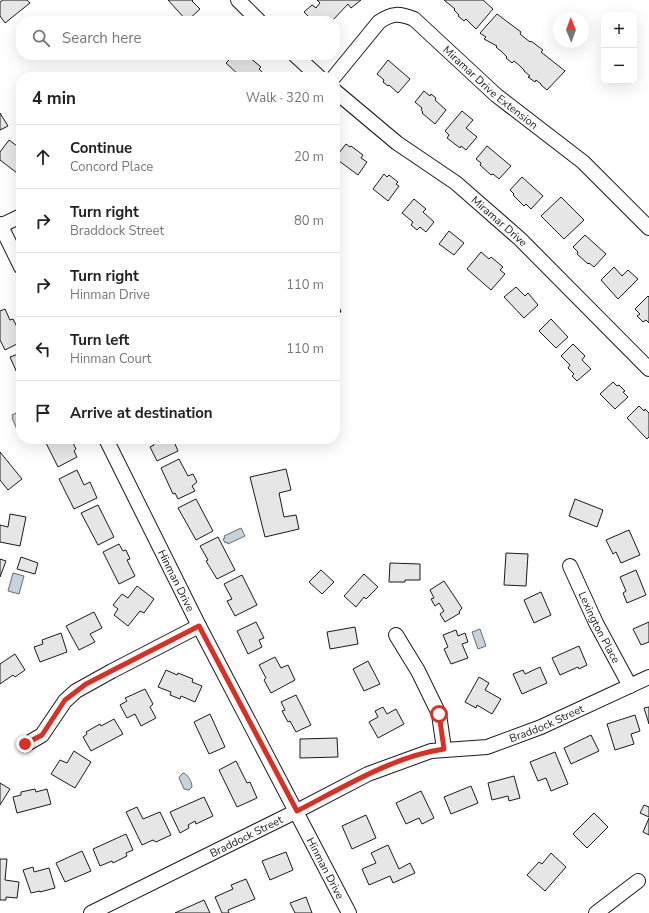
<!DOCTYPE html>
<meta charset="utf-8">
<style>
body{margin:0;font-family:"Nunito Sans",sans-serif;background:#f2f2f2;color:#222}
.controls{position:absolute;right:12px;top:12px;display:grid;overflow:hidden;border-radius:8px;box-shadow:0 4px 16px #0002}
.controls button{width:36px;height:36px;display:grid;place-items:center;padding:0;border:0;border-bottom:1px solid #e0e0e0;background:#fff;color:#222;font:20px sans-serif}
.compass{position:absolute;left:553px;top:12px;width:36px;height:36px;border-radius:50%;background:#fff;box-shadow:0 4px 16px #0002;rotate:359deg}
.stop{position:absolute;width:12px;height:12px;margin:-9px;border:3px solid #d93025;border-radius:50%;background:#fff}
.stop.end{background:#d93025;border-color:#fff;box-shadow:0 1px 4px #0008}
.list{margin:0;padding:0;list-style:none}
h2{display:flex;justify-content:space-between;align-items:center;height:52px;margin:0;padding:0 16px;font-size:17px}
h2 small{font-size:13px;font-weight:400;color:#767676}
.list li{display:grid;grid-template-columns:26px 1fr auto;gap:12px;align-items:center;box-sizing:border-box;height:64px;padding:0 16px;border-top:1px solid #e0e0e0}
.list b{display:block;font-size:15px;white-space:nowrap}
.list p{margin:0;font-size:13px;white-space:nowrap;color:#767676}
.list em{font-size:13px;font-style:normal;color:#767676}
.icon{flex:none;width:22px;height:22px;fill:none;stroke:currentColor;stroke-width:2;stroke-linecap:round;stroke-linejoin:round}
.map{position:relative;flex:none;width:649px;height:913px;overflow:hidden}
.search{position:absolute;background:#fff;box-shadow:0 4px 16px #0002;left:16px;top:16px;width:324px;height:44px;display:flex;align-items:center;gap:10px;box-sizing:border-box;padding:0 14px;border-radius:16px;color:#767676;font-size:15px}
.panel{position:absolute;background:#fff;box-shadow:0 4px 16px #0002;left:16px;top:72px;width:324px;height:372px;border-radius:16px}
.map>svg:first-child{display:block}
.water{fill:#c6d2dc;stroke:#6a6a6a}
.building{fill:#e6e6e6;stroke:#1a1a1a}
.lines{fill:none;stroke-linecap:round;stroke-linejoin:round}
.minor-casing{stroke:#1a1a1a;stroke-width:16}
.minor{stroke:#fff;stroke-width:14}
.route{stroke:#d93025;stroke-width:5}
.labels{text-anchor:middle;stroke-width:3;stroke-linejoin:round;paint-order:stroke}
.street-label{font-size:11px;fill:#1a1a1a;stroke:#fff}
</style>
<div class="map">
<svg width="649" height="913" viewBox="0 0 649 913">
<rect width="100%" height="100%" fill="#fff"/>
<g class="water">
<path d="M 16,413 L 17,415 L 20,414 L 21,417 L 21,433 L 19,434 L 12,418 L 13,417 L 12,415 Z"/>
<path d="M 241,528 L 245,536 L 228,544 L 227,542 L 225,543 L 223,539 L 225,538 L 224,536 Z"/>
<path d="M 13,573 L 24,576 L 19,594 L 8,591 Z"/>
<path d="M 480,629 L 486,646 L 478,649 L 472,632 Z"/>
<path d="M 183,773 C 188,774 192,782 192,787 L 189,790 L 184,789 L 179,778 L 180,776 Z"/>
</g>
<g class="building">
<path d="M 3,0 L 27,0 L 30,3 L 5,23 L 0,16 L 0,2 Z"/>
<path d="M 168,0 L 193,0 L 192,1 L 200,9 L 187,21 Z"/>
<path d="M 317,0 L 361,0 L 351,8 L 348,4 L 332,21 L 304,21 L 308,16 L 304,12 L 312,5 L 316,8 L 320,3 Z"/>
<path d="M 444,0 L 483,0 L 493,9 L 476,29 L 466,19 L 464,21 L 458,16 L 459,15 L 454,10 L 455,9 Z"/>
<path d="M 497,14 L 521,32 L 520,34 L 530,42 L 531,41 L 543,50 L 541,52 L 565,71 L 547,90 L 541,85 L 541,84 L 536,80 L 535,82 L 528,77 L 530,76 L 524,71 L 524,70 L 519,65 L 514,61 L 512,63 L 506,58 L 507,57 L 502,52 L 496,47 L 497,46 L 484,39 L 486,37 L 480,33 Z"/>
<path d="M 234,55 L 244,55 L 248,58 L 249,57 L 261,67 L 259,69 L 265,75 L 264,77 L 241,77 L 226,63 Z"/>
<path d="M 388,60 L 410,79 L 398,93 L 389,85 L 388,86 L 383,82 L 384,80 L 377,74 Z"/>
<path d="M 424,91 L 430,96 L 431,94 L 436,98 L 435,100 L 446,110 L 435,124 L 422,113 L 423,112 L 421,110 L 422,108 L 415,102 Z"/>
<path d="M 462,111 L 473,120 L 466,128 L 477,137 L 466,150 L 461,146 L 460,148 L 447,138 L 449,135 L 445,131 Z"/>
<path d="M 0,113 L 8,126 L 0,130 Z"/>
<path d="M 9,140 L 21,149 L 21,176 L 0,160 L 0,152 Z"/>
<path d="M 346,144 L 350,147 L 351,146 L 363,155 L 361,158 L 367,162 L 358,175 L 335,158 Z"/>
<path d="M 487,146 L 511,166 L 499,179 L 493,174 L 491,175 L 480,165 L 481,163 L 476,159 Z"/>
<path d="M 384,174 L 387,177 L 389,175 L 398,182 L 396,184 L 399,186 L 388,201 L 373,189 Z"/>
<path d="M 522,177 L 543,196 L 531,209 L 526,204 L 524,206 L 513,195 L 514,194 L 510,190 Z"/>
<path d="M 561,197 L 584,220 L 564,239 L 541,216 Z"/>
<path d="M 414,199 L 426,209 L 423,212 L 434,222 L 426,232 L 420,227 L 417,230 L 411,225 L 413,222 L 402,213 Z"/>
<path d="M 449,231 L 464,243 L 454,255 L 439,244 Z"/>
<path d="M 585,235 L 606,254 L 594,267 L 589,263 L 588,264 L 577,254 L 578,252 L 573,247 Z"/>
<path d="M 481,252 L 489,259 L 491,257 L 503,267 L 500,270 L 505,274 L 491,290 L 467,269 Z"/>
<path d="M 614,267 L 622,276 L 628,270 L 638,279 L 618,299 L 601,280 Z"/>
<path d="M 516,287 L 525,296 L 528,293 L 538,305 L 524,318 L 504,297 Z"/>
<path d="M 335,296 L 341,312 L 335,314 Z"/>
<path d="M 648,296 L 649,297 L 649,323 L 646,320 L 643,322 L 637,316 L 640,314 L 635,309 Z"/>
<path d="M 5,309 L 10,320 L 13,319 L 21,335 L 21,342 L 5,350 L 0,340 L 0,311 Z"/>
<path d="M 551,319 L 568,337 L 556,348 L 539,331 Z"/>
<path d="M 573,344 L 585,356 L 582,360 L 591,369 L 577,381 L 572,376 L 574,374 L 568,368 L 570,365 L 561,356 Z"/>
<path d="M 21,353 L 21,382 L 10,357 Z"/>
<path d="M 613,382 L 617,386 L 619,385 L 625,391 L 623,392 L 628,397 L 615,409 L 600,394 Z"/>
<path d="M 639,406 L 644,411 L 645,409 L 649,413 L 649,437 L 647,439 L 627,418 Z"/>
<path d="M 49,439 L 71,439 L 76,449 L 74,451 L 77,457 L 58,467 L 45,441 Z"/>
<path d="M 151,439 L 180,439 L 181,440 L 175,444 L 178,451 L 157,461 L 150,447 L 154,445 Z"/>
<path d="M 0,452 L 22,479 L 8,490 L 0,480 Z"/>
<path d="M 179,459 L 188,476 L 193,474 L 197,482 L 192,486 L 195,491 L 178,499 L 175,493 L 173,494 L 161,468 Z"/>
<path d="M 286,469 L 291,490 L 279,493 L 284,517 L 296,515 L 299,529 L 265,537 L 250,477 Z"/>
<path d="M 77,470 L 84,485 L 90,482 L 97,498 L 74,509 L 59,479 Z"/>
<path d="M 196,499 L 213,531 L 196,540 L 178,508 Z"/>
<path d="M 575,499 L 603,510 L 597,527 L 569,516 Z"/>
<path d="M 98,505 L 114,537 L 98,545 L 81,513 Z"/>
<path d="M 10,514 L 26,517 L 20,546 L 0,542 L 0,525 L 8,527 Z"/>
<path d="M 629,530 L 640,555 L 621,563 L 616,552 L 613,554 L 606,540 Z"/>
<path d="M 218,537 L 235,570 L 217,579 L 206,561 L 208,560 L 200,546 Z"/>
<path d="M 119,544 L 123,551 L 126,550 L 130,559 L 127,560 L 135,576 L 119,584 L 103,552 Z"/>
<path d="M 506,553 L 528,554 L 526,586 L 504,585 Z"/>
<path d="M 21,557 L 38,563 L 35,574 L 17,569 Z"/>
<path d="M 0,559 L 6,561 L 0,577 Z"/>
<path d="M 390,563 L 420,564 L 420,580 L 405,580 L 405,582 L 389,582 Z"/>
<path d="M 321,570 L 334,582 L 322,594 L 309,582 Z"/>
<path d="M 636,570 L 646,595 L 627,603 L 623,593 L 626,591 L 620,577 Z"/>
<path d="M 364,574 L 378,587 L 366,599 L 364,597 L 356,607 L 344,596 Z"/>
<path d="M 242,575 L 257,605 L 235,616 L 227,601 L 232,599 L 224,584 Z"/>
<path d="M 444,581 L 462,608 L 459,612 L 460,613 L 445,622 L 440,614 L 444,611 L 439,603 L 435,606 L 431,599 L 434,598 L 430,590 Z"/>
<path d="M 137,586 L 154,599 L 144,613 L 140,611 L 128,626 L 114,615 L 118,609 L 113,605 L 122,594 L 128,598 Z"/>
<path d="M 541,592 L 551,615 L 534,623 L 524,600 Z"/>
<path d="M 94,612 L 102,628 L 90,634 L 95,642 L 79,650 L 66,626 Z"/>
<path d="M 256,622 L 264,638 L 259,640 L 262,647 L 248,654 L 237,631 Z"/>
<path d="M 649,622 L 649,642 L 641,645 L 633,629 Z"/>
<path d="M 355,627 L 358,644 L 330,649 L 327,632 Z"/>
<path d="M 456,630 L 458,636 L 465,633 L 468,642 L 462,644 L 468,658 L 451,664 L 444,649 L 448,647 L 443,635 Z"/>
<path d="M 61,633 L 67,652 L 40,662 L 34,647 L 43,644 L 42,640 Z"/>
<path d="M 579,646 L 587,665 L 579,669 L 578,667 L 560,675 L 552,658 Z"/>
<path d="M 15,654 L 25,670 L 15,677 L 13,675 L 0,684 L 0,664 Z"/>
<path d="M 275,657 L 281,668 L 288,665 L 295,680 L 271,693 L 264,680 L 266,678 L 259,665 Z"/>
<path d="M 368,661 L 380,684 L 364,691 L 353,669 Z"/>
<path d="M 540,667 L 547,683 L 522,694 L 513,674 L 523,670 L 525,674 Z"/>
<path d="M 166,670 L 177,675 L 178,673 L 193,679 L 192,682 L 202,686 L 195,702 L 181,696 L 180,699 L 170,695 L 171,692 L 158,687 Z"/>
<path d="M 479,677 L 489,683 L 485,690 L 501,699 L 492,714 L 477,705 L 476,708 L 465,702 Z"/>
<path d="M 145,689 L 153,704 L 150,707 L 156,718 L 141,726 L 135,714 L 127,718 L 120,705 L 127,701 L 125,698 Z"/>
<path d="M 296,695 L 311,725 L 296,732 L 290,721 L 288,722 L 282,711 L 285,710 L 281,702 Z"/>
<path d="M 383,707 L 387,714 L 396,709 L 404,724 L 378,738 L 369,722 L 378,717 L 375,711 Z"/>
<path d="M 649,707 L 649,724 L 644,708 Z"/>
<path d="M 210,714 L 225,747 L 209,754 L 194,722 Z"/>
<path d="M 635,715 L 640,731 L 631,734 L 634,744 L 615,750 L 607,724 Z"/>
<path d="M 114,719 L 123,734 L 91,751 L 83,737 L 87,734 L 86,732 L 100,724 L 101,726 Z"/>
<path d="M 591,735 L 599,751 L 571,764 L 564,748 Z"/>
<path d="M 337,738 L 338,757 L 300,758 L 300,739 Z"/>
<path d="M 74,751 L 91,762 L 75,788 L 51,774 L 60,760 L 67,763 Z"/>
<path d="M 555,752 L 568,784 L 551,791 L 546,778 L 538,781 L 530,762 Z"/>
<path d="M 236,761 L 247,783 L 250,782 L 257,798 L 237,807 L 219,770 Z"/>
<path d="M 514,776 L 520,798 L 509,801 L 508,796 L 492,800 L 488,783 Z"/>
<path d="M 0,783 L 10,789 L 0,805 Z"/>
<path d="M 471,786 L 478,803 L 451,814 L 444,797 Z"/>
<path d="M 35,789 L 36,792 L 47,789 L 51,804 L 17,813 L 13,797 L 21,795 L 21,792 Z"/>
<path d="M 421,791 L 434,818 L 422,824 L 419,818 L 406,824 L 396,803 Z"/>
<path d="M 204,797 L 213,816 L 196,824 L 195,821 L 188,825 L 189,828 L 180,833 L 170,812 Z"/>
<path d="M 644,805 L 649,807 L 649,817 L 640,813 Z"/>
<path d="M 137,807 L 143,819 L 160,812 L 171,835 L 156,842 L 153,840 L 142,845 L 126,812 Z"/>
<path d="M 594,813 L 608,827 L 587,848 L 573,834 Z"/>
<path d="M 366,815 L 376,838 L 352,849 L 342,826 Z"/>
<path d="M 649,818 L 649,835 L 643,832 Z"/>
<path d="M 126,834 L 133,850 L 126,853 L 127,856 L 113,863 L 112,861 L 100,866 L 93,849 Z"/>
<path d="M 388,845 L 399,869 L 410,863 L 415,873 L 393,883 L 390,876 L 369,885 L 362,869 L 376,863 L 371,853 Z"/>
<path d="M 82,851 L 91,871 L 65,882 L 56,863 Z"/>
<path d="M 286,852 L 293,870 L 270,880 L 262,861 Z"/>
<path d="M 551,853 L 566,867 L 545,891 L 527,875 L 539,862 L 542,864 Z"/>
<path d="M 0,859 L 7,859 L 5,880 L 19,882 L 17,898 L 6,897 L 6,900 L 0,900 Z"/>
<path d="M 33,867 L 34,872 L 49,868 L 55,888 L 40,892 L 40,891 L 31,893 L 23,870 Z"/>
<path d="M 246,879 L 255,899 L 228,910 L 229,913 L 222,913 L 215,897 L 233,889 L 231,885 Z"/>
<path d="M 306,897 L 312,913 L 295,913 L 290,903 Z"/>
<path d="M 204,900 L 210,913 L 175,913 Z"/>
</g>
<g class="lines">
<g class="minor-casing">
<g id="minor">
<path d="M 238,0 L 259,21"/>
<path d="M 295,55 L 319,77"/>
<path id="s1" d="M 334,77 L 379,22 C 392,13 399,13 414,19 L 496,95 L 583,162 L 649,228"/>
<path id="s2" d="M 335,91 L 397,143 L 456,183 L 520,239 L 649,369"/>
<path d="M 0,224 L 21,267"/>
<path d="M 0,226 L 21,216"/>
<path id="s3" d="M 106,439 L 199,626 L 349,913"/>
<path id="s4" d="M 570,566 L 596,623 L 630,686"/>
<path d="M 396,635 L 418,671 L 439,714 L 444,749"/>
<path d="M 25,745 L 42,735 L 65,701 L 76,691 L 112,671 L 199,626"/>
<path id="s5" d="M 91,913 L 297,811 L 368,774 L 431,751 L 487,747 L 541,727 L 649,677"/>
<path d="M 596,913 L 638,881"/>
</g>
</g>
<use href="#minor" class="minor"/>
</g>
<g class="lines">
<path class="route" d="M 25,744 L 42,735 L 65,700 L 86,684 L 199,626 L 297,811 C 342,788 394,756 444,749 L 439,714"/>
</g>
<g class="labels">
<g class="street-label">
<text dy="4" stroke="none"><textPath href="#s1" startOffset="211">Miramar Drive Extension</textPath></text>
<text dy="4" stroke="none"><textPath href="#s2" startOffset="210">Miramar Drive</textPath></text>
<text dy="4" stroke="none"><textPath href="#s3" startOffset="158">Hinman Drive</textPath></text>
<text dy="4" stroke="none"><textPath href="#s4" startOffset="68">Lexington Place</textPath></text>
<text dy="4" stroke="none"><textPath href="#s5" startOffset="497">Braddock Street</textPath></text>
<text dy="4" stroke="none"><textPath href="#s5" startOffset="173">Braddock Street</textPath></text>
<text dy="4" stroke="none"><textPath href="#s3" startOffset="482">Hinman Drive</textPath></text>
</g>
</g>
</svg>
<div class="controls">
<button>+</button>
<button>−</button>
</div>
<svg class="compass" viewBox="-18 -18 36 36"><path d="M0-13l5 13h-10z" fill="#e53935"/><path d="M0 13l5-13h-10z" fill="#767676"/></svg>
<div class="stop" style="left:439px;top:714px"></div>
<div class="stop end" style="left:25px;top:744px"></div>
<div class="search"><svg class="icon" aria-label="search" viewBox="0 0 24 24"><circle cx="10" cy="10" r="6"/><path d="M15 15l6 6"/></svg>Search here</div>
<section class="panel">
<h2>4 min<small>Walk · 320 m</small></h2>
<ul class="list">
<li><svg class="icon" aria-label="ahead" viewBox="0 0 24 24"><path d="M12 20V5M6 11l6-6 6 6"/></svg><div><b>Continue</b><p>Concord Place</p></div><em>20 m</em></li>
<li><svg class="icon" aria-label="right" viewBox="0 0 24 24"><path d="M7 20v-9h11M14 6l5 5-5 5"/></svg><div><b>Turn right</b><p>Braddock Street</p></div><em>80 m</em></li>
<li><svg class="icon" aria-label="right" viewBox="0 0 24 24"><path d="M7 20v-9h11M14 6l5 5-5 5"/></svg><div><b>Turn right</b><p>Hinman Drive</p></div><em>110 m</em></li>
<li><svg class="icon" aria-label="left" viewBox="0 0 24 24"><path d="M17 20v-9H6M10 6l-5 5 5 5"/></svg><div><b>Turn left</b><p>Hinman Court</p></div><em>110 m</em></li>
<li><svg class="icon" aria-label="arrive" viewBox="0 0 24 24"><path d="M6 21V4h12l-3 4 3 4H6"/></svg><div><b>Arrive at destination</b></div></li>
</ul>
</section>
</div>
